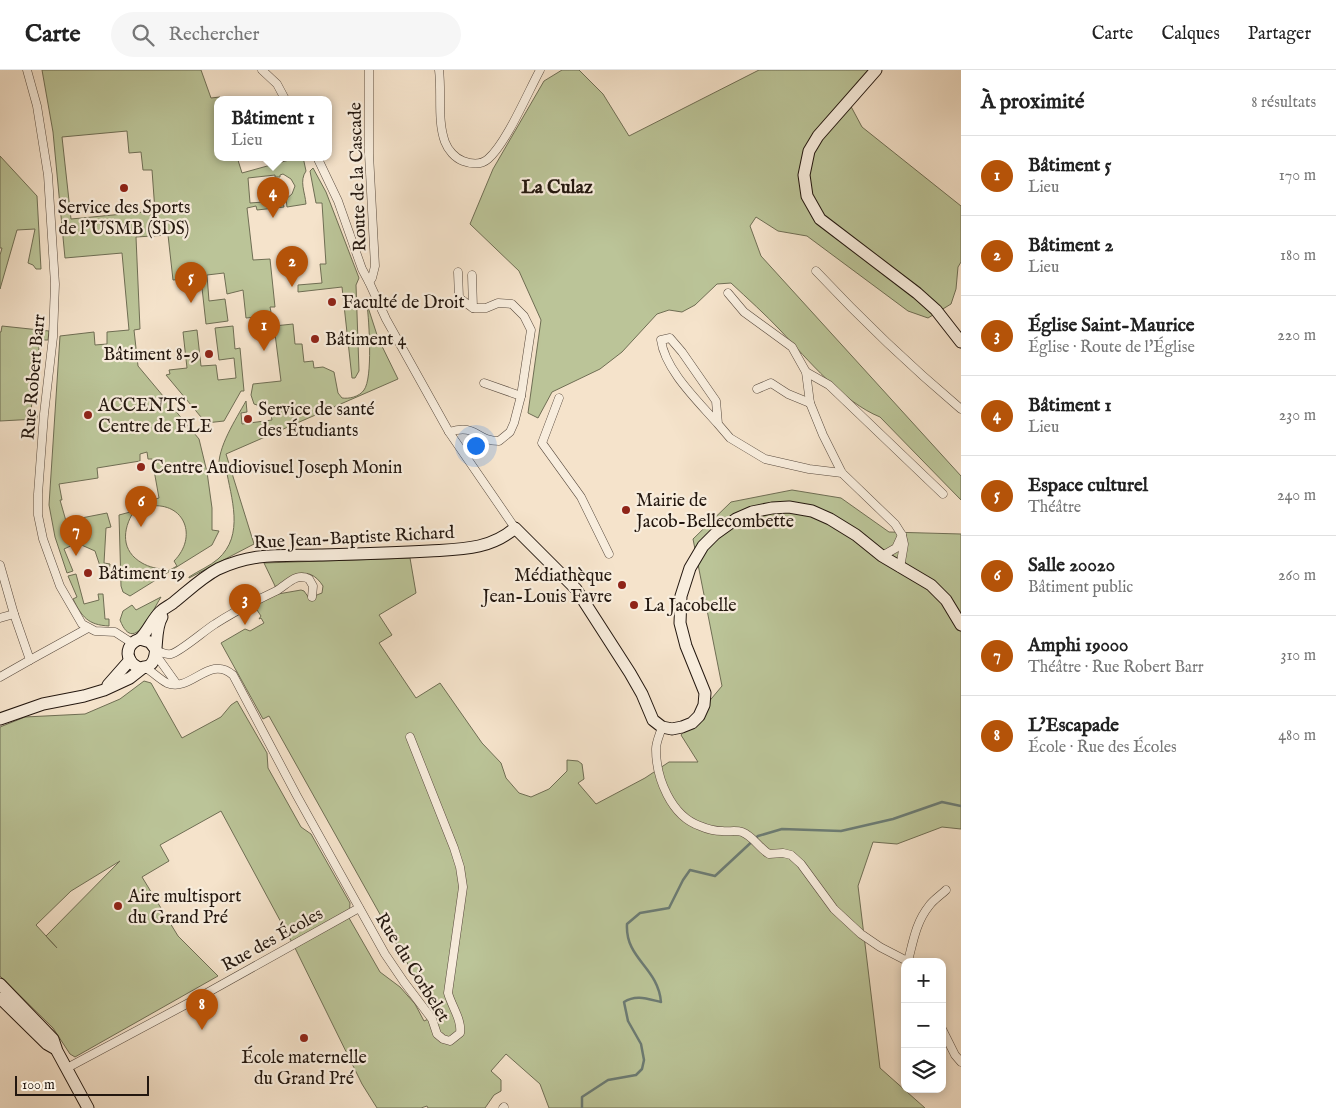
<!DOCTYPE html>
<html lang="fr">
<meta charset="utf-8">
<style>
body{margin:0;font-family:"IM FELL English",serif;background:#f6f6f6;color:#222}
.controls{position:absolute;right:15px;bottom:15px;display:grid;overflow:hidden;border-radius:10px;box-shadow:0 2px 8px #0003}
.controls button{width:45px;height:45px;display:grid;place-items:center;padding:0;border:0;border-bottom:1px solid #e0e0e0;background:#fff;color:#222;font:25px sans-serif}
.scale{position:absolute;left:15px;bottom:12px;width:134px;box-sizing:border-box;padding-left:5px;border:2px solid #23170f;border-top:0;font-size:14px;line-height:18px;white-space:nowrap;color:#23170f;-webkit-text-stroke:4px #f8eddd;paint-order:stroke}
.you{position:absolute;left:475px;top:375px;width:18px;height:18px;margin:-12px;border:4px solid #fff;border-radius:50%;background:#1a73e8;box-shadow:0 0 0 8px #1a73e833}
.badge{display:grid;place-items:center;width:32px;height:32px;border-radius:50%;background:#b45309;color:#fff;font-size:16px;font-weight:700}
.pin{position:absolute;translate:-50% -41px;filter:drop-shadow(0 1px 2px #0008)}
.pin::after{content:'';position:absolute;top:26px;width:18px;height:15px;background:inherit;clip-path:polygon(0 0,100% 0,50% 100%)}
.popup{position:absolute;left:214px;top:26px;width:118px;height:65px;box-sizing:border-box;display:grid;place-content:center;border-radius:10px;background:#fff;filter:drop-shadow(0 1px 4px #0005);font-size:16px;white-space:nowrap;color:#767676}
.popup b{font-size:19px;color:#222}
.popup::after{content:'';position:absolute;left:50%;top:100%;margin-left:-10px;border:10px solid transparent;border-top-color:#fff}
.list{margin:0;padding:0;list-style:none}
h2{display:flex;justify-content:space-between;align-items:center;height:65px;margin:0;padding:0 20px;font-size:21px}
h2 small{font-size:16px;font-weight:400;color:#767676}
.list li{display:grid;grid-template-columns:32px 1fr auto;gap:15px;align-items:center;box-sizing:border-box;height:80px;padding:0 20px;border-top:1px solid #e0e0e0}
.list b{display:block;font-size:19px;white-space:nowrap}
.list p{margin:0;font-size:16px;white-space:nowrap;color:#767676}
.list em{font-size:16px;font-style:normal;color:#767676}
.icon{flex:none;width:28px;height:28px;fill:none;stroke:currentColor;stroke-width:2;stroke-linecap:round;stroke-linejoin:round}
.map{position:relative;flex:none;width:961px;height:1038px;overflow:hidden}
header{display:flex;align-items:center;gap:30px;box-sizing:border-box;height:70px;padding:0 25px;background:#fff;border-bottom:1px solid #e0e0e0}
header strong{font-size:24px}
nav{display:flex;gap:28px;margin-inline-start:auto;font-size:18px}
.search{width:350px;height:45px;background:#f6f6f6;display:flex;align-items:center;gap:12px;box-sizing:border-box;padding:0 18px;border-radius:28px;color:#767676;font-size:19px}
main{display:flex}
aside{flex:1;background:#fff}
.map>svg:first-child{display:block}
.green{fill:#bbc498;stroke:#6f6e54;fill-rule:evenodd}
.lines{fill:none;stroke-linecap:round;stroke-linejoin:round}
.stream{stroke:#6c7b73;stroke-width:2.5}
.street-casing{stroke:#584a3e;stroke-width:9}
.secondary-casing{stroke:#23170f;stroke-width:13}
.street{stroke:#f8eddd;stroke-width:8}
.secondary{stroke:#f8eddd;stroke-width:11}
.poi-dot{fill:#8f2418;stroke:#f8eddd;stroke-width:2}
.labels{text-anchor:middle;stroke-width:4.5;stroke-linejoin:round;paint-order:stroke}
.street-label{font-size:18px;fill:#23170f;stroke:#f8eddd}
.poi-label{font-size:18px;fill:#23170f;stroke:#f8eddd;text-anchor:start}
.neighbourhood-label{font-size:19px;font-weight:bold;fill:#23170f;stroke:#f8eddd}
</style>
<header>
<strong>Carte</strong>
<div class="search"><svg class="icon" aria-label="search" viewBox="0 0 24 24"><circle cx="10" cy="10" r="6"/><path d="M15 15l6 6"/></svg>Rechercher</div>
<nav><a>Carte</a><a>Calques</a><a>Partager</a></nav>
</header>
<main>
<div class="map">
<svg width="961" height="1038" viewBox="0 0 961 1038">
<rect width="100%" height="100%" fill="#f5e3cb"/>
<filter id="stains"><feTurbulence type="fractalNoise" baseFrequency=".004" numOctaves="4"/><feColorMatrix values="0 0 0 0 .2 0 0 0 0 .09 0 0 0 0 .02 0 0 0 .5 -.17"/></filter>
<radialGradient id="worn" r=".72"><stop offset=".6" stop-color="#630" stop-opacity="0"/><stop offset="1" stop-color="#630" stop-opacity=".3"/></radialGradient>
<g class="green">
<path d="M 42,0 L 201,0 L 211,28 L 220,27 L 221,29 L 218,29 L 218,87 L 237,87 L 242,103 L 300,87 L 303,87 L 306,101 C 299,111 305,122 306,134 L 287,137 L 286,129 L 292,124 L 295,116 L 291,109 L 283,104 L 280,105 L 280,107 L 275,107 L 275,105 L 248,108 L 250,133 L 277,131 L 277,127 L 282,127 L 284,137 L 257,140 L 256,136 L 247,138 L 253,190 L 270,189 L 275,237 L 270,237 L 271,242 L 255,244 L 256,247 L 246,248 L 243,220 L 227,224 L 224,203 L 207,205 L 209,231 L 225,229 L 228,251 L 206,254 L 202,218 L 185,219 L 183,209 L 173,210 L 168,165 L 136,167 L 140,259 L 134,260 L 138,296 L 199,369 L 207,402 L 212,438 L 212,460 L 219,461 L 212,475 L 130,526 L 123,522 L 121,516 L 119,445 L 134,441 C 122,460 121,481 142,493 C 149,497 157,499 165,499 L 168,501 L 177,496 L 174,491 C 198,467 185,432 150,436 L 148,431 L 159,428 L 152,389 L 148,389 L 147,382 L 140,384 L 140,391 L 97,398 L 98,408 L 59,414 L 62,430 L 60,430 L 66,451 L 107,443 L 111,457 L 106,458 L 104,493 L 110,494 L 109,501 L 101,499 L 95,481 L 77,473 L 64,479 L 73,501 L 67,503 L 55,467 L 49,435 L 60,266 L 94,262 L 95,275 L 107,274 L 107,262 L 129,260 L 122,183 L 65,188 L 53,62 ZM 127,61 L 129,83 L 141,82 L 143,100 L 152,100 L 155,141 L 71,149 L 62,67 Z"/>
<path d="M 562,0 L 579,0 L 603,24 L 629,66 L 759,0 L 871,0 L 847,29 L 862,57 L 961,136 L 961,192 L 958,197 L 956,219 L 951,234 L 928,248 L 908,241 L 807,166 L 778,161 L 756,147 L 750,156 L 761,186 L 961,406 L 961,430 L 880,347 C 843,332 808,290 781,261 C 765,244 748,229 731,213 L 717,214 L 695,235 L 682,242 L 669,240 L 657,244 L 622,282 L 600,299 L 552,322 L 538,348 L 528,343 L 541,250 L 519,201 L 470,154 L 493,99 L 544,11 Z"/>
<path d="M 0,86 L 37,126 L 41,199 L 36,199 L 33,195 L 28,193 L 35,159 L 17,160 L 0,219 L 0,185 L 2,178 L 0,178 Z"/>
<path d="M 313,98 L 326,122 L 359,208 L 356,215 L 359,301 L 355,308 L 352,308 L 342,217 L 298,222 L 298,215 L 322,213 L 320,194 L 326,194 L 322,133 L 316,133 L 310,101 Z"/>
<path d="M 367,234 L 378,268 L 398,309 L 226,384 L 254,474 L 189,508 L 189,507 C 198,501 210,496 218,489 C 245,465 231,428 226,398 L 219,398 C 217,378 236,349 246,331 L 247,342 L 241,343 L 242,354 L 272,350 L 270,340 L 265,340 L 264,336 L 260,336 L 254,334 L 251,325 L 253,314 L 281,311 L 274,256 L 293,254 L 295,274 L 302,274 L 304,292 L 313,291 L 314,298 L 323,297 L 334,302 L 338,323 L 342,328 C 349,329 359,327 364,320 C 373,308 369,251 367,234 Z"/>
<path d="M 2,256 L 49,261 L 48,270 L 40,270 L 31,340 L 37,341 L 37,349 L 0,351 L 0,262 L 1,262 Z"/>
<path d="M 233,256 L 235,279 L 240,278 L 244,321 L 241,321 L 224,351 L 206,353 L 166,305 L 170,304 L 169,300 L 187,298 L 183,262 L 197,260 L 201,296 L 216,295 L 218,310 L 236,308 L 234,288 L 219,290 L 215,258 Z"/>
<path d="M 792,420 L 841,428 L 889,462 L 961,464 L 961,759 L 942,757 L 897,774 L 873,772 L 858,816 L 880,998 L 925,1038 L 549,1038 L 540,1014 L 506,984 L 491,1001 L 501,1010 L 501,1021 L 494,1025 L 485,1038 L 428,1038 L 427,1036 L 421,1038 L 377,1038 L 362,1014 L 296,880 L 221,741 L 160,775 L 169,791 L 142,807 L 178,866 L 218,906 L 75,987 L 70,984 L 53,958 L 0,906 L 0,657 L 25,647 L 85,644 L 120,629 L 144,611 L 151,613 L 182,668 L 221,647 L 231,635 L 237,631 L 267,683 L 268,698 L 301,757 L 311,764 L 350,833 L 349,848 L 380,902 L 400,917 L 415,934 L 424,951 L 442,943 L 434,930 L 414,905 L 269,646 L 263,649 L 221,573 L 245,559 L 250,561 L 264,553 L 261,548 L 259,549 L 261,546 L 257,540 L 250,541 L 247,538 L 278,524 L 301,520 L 304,521 L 309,528 L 322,523 L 323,516 C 309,494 291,504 276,518 L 264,493 L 410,488 L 416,523 L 379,545 L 392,565 L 379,573 L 416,628 L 440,613 L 482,673 L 501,693 L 506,708 L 519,723 L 531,727 L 549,719 L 567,701 L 567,690 L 578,691 L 582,694 L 584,709 L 578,713 L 596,734 L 645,708 L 669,692 L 698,692 L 681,665 L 722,616 L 693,469 L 731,432 ZM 120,791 L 46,866 L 57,878 L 36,855 L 71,821 Z"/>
<path d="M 76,504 L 84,534 L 99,530 L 98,524 L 103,524 L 105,549 L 109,549 L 109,556 C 88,555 82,547 73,529 L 77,527 L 68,506 Z"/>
<path d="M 161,527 C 152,541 134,586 120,550 L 123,541 L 132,535 L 136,540 Z"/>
</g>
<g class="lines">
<path class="stream" d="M 582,1038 L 582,1027 L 608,1010 L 636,1005 L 642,999 L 644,990 L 641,974 L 628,951 L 624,932 C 636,924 648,929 661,932 C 658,897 625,889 627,854 L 640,843 L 669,838 L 683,810 L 690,800 L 715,806 L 758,766 L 782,759 L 841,761 L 893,749 L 942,732 L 961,736"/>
<g class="street-casing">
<g id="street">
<path d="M 27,0 L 37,36 L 48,105 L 55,214 L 53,267 L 44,344 L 38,424 L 38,445 L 43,469 L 60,516 L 82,554 L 95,561 L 115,562 L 132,573"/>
<path d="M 262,0 L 277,14 L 285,29"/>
<path d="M 369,0 L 369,84 L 375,196 L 372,208 L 369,212"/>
<path d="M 439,0 C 442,24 437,50 445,72 C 448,80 455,88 463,91 C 471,94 481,95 488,89 C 506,74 528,22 540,0"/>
<path d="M 317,87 L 338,131 L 362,199 L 369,212 L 386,249 L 449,362 L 515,458"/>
<path d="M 816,201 C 862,250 910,296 961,339"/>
<path d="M 472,205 L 473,238"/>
<path d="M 728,223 L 744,242 L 792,277 L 806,302 L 810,333 L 823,365 L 842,403 L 895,454 L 902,465 L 904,474 L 900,498"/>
<path d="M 806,302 L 829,315 L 943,424"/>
<path d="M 484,313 L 521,326"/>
<path d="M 757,319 L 771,313 L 788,324 L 810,333"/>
<path d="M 559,328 L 542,373 L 581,427 L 609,484"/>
<path d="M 718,354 C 698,331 665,300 661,270 L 670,268 L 682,282 L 716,331 L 718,354 L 730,368 L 765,389 L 809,399 L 842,403"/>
<path d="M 449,362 C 477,353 475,371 499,371 L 510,362 L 514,353 L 521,326 L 531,260 L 524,246 L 512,234 L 498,233 L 486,238 L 473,238 L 459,228 L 458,202"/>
<path d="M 882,486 L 896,478 L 902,465"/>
<path d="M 0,495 L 14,544 L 30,590 L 0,607"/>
<path d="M 0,548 L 14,544"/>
<path d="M 156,580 C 160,582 166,585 171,584 C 180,582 205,560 215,554 C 235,541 255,531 276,521 C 287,515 296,502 309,509 L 313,516 L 312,527"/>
<path d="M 156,585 L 176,613"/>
<path d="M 30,590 L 88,558"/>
<path d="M 144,597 C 152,601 159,609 167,613 C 191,623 209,584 233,605 L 297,726 L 385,884 L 404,912 L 432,949 L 437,964 L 443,969 L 450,971 L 460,963 C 462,950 452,937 448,923 L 463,817 L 460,797 L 454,778 L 410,667"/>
<path d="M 662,657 C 660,664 656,672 656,679 C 656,708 671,746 700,756 C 707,759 715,761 722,761 C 728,762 736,760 742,762 C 753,766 759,778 769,784 L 783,783 L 791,785 L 801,794 L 834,839 L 861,864 L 880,877 L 909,892"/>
<path d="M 908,891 C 913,872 916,852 929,836 C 933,830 941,825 946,820"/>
<path d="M 942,959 L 955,985 L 961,992"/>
<path d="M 67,998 L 196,929 L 359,838"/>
<path d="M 503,1038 L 504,1037"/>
</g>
</g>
<g class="secondary-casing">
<g id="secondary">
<path d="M 876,0 L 818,66 L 809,81 L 804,105 L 807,126 L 820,149 L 917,223 L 936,240 L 961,272"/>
<path d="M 140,569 C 148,561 152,550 160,542 C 164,538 169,536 173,533 C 187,522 201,508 218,499 C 254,482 281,486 319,485 C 355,484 392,483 429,481 C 460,479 490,480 515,458 L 576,519 L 630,603 L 642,624 L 653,650 L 662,657 L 672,659 L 682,657 L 692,653 L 699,646 L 704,635 L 705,623 L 686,576 L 680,553 L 681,526 L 690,498 L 703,476 L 715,464 L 736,449 L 752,442 L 772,438 L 789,437 L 812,441 L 830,449 L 856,465 L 882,486 L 931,515 L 946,530 L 961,555"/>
<path d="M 156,580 L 150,572 L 140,569 C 116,577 133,607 150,595 C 160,588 153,561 162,547"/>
<path d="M 108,615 L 130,590"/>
<path d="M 0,649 L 43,634 L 84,626 L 104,620 L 130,608 L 144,597"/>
<path d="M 0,914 L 53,969 L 57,981 L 88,1038"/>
<path d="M 0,928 L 47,974 L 54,978"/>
</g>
</g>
<use href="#street" class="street"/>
<use href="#secondary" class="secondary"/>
</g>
<g class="poi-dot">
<circle cx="124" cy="118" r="5"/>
<circle cx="332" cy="232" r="5"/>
<circle cx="315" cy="269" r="5"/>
<circle cx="209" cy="284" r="5"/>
<circle cx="88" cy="345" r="5"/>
<circle cx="248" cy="349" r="5"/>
<circle cx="141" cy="397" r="5"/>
<circle cx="626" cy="440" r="5"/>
<circle cx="88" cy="503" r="5"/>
<circle cx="622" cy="515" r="5"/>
<circle cx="634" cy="535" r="5"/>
<circle cx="118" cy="836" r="5"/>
<circle cx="304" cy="968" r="5"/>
</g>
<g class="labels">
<g class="street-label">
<text transform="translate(357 107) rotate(-92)" y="6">Route de la Cascade</text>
<text transform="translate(33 307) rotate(-85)" y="6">Rue Robert Barr</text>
<text transform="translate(354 467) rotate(-3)" y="6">Rue Jean-Baptiste Richard</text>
<text transform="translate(272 869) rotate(-29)" y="6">Rue des Écoles</text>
<text transform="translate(413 897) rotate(58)" y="6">Rue du Corbelet</text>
</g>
<g class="poi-label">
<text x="124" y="143" text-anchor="middle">Service des Sports<tspan x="124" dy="21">de l'USMB (SDS)</tspan></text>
<text x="342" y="238">Faculté de Droit</text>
<text x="325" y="275">Bâtiment 4</text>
<text x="199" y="290" text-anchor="end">Bâtiment 8-9</text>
<text x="98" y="341">ACCENTS -<tspan x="98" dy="21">Centre de FLE</tspan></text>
<text x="258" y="345">Service de santé<tspan x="258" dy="21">des Étudiants</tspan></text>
<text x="151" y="403">Centre Audiovisuel Joseph Monin</text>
<text x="636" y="436">Mairie de<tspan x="636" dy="21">Jacob-Bellecombette</tspan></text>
<text x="98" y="509">Bâtiment 19</text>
<text x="612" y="511" text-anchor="end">Médiathèque<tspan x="612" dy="21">Jean-Louis Favre</tspan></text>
<text x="644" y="541">La Jacobelle</text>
<text x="128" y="832">Aire multisport<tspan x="128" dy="21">du Grand Pré</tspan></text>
<text x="304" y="993" text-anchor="middle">École maternelle<tspan x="304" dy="21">du Grand Pré</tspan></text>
</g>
<g class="neighbourhood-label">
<text x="557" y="123">La Culaz</text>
</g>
</g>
<rect width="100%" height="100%" filter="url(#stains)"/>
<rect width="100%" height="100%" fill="url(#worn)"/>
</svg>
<div class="controls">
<button>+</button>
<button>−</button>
<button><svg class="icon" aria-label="layers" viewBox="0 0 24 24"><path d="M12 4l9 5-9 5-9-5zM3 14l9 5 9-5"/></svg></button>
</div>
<div class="scale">100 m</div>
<div class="you"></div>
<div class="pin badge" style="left:264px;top:281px">1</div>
<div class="pin badge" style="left:292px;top:217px">2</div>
<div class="pin badge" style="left:245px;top:555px">3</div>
<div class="pin badge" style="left:273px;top:148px">4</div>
<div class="popup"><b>Bâtiment 1</b>Lieu</div>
<div class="pin badge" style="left:191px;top:233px">5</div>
<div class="pin badge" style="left:141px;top:457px">6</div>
<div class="pin badge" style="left:76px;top:486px">7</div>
<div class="pin badge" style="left:202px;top:960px">8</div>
</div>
<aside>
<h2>À proximité<small>8 résultats</small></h2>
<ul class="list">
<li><span class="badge">1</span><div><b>Bâtiment 5</b><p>Lieu</p></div><em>170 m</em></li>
<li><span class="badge">2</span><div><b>Bâtiment 2</b><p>Lieu</p></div><em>180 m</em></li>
<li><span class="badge">3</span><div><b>Église Saint-Maurice</b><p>Église · Route de l'Église</p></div><em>220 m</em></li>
<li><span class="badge">4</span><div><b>Bâtiment 1</b><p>Lieu</p></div><em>230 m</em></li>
<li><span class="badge">5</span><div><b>Espace culturel</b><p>Théâtre</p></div><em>240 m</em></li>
<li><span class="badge">6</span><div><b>Salle 20020</b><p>Bâtiment public</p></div><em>260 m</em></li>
<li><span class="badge">7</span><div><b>Amphi 19000</b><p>Théâtre · Rue Robert Barr</p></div><em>310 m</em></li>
<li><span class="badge">8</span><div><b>L'Escapade</b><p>École · Rue des Écoles</p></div><em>480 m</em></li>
</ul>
</aside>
</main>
